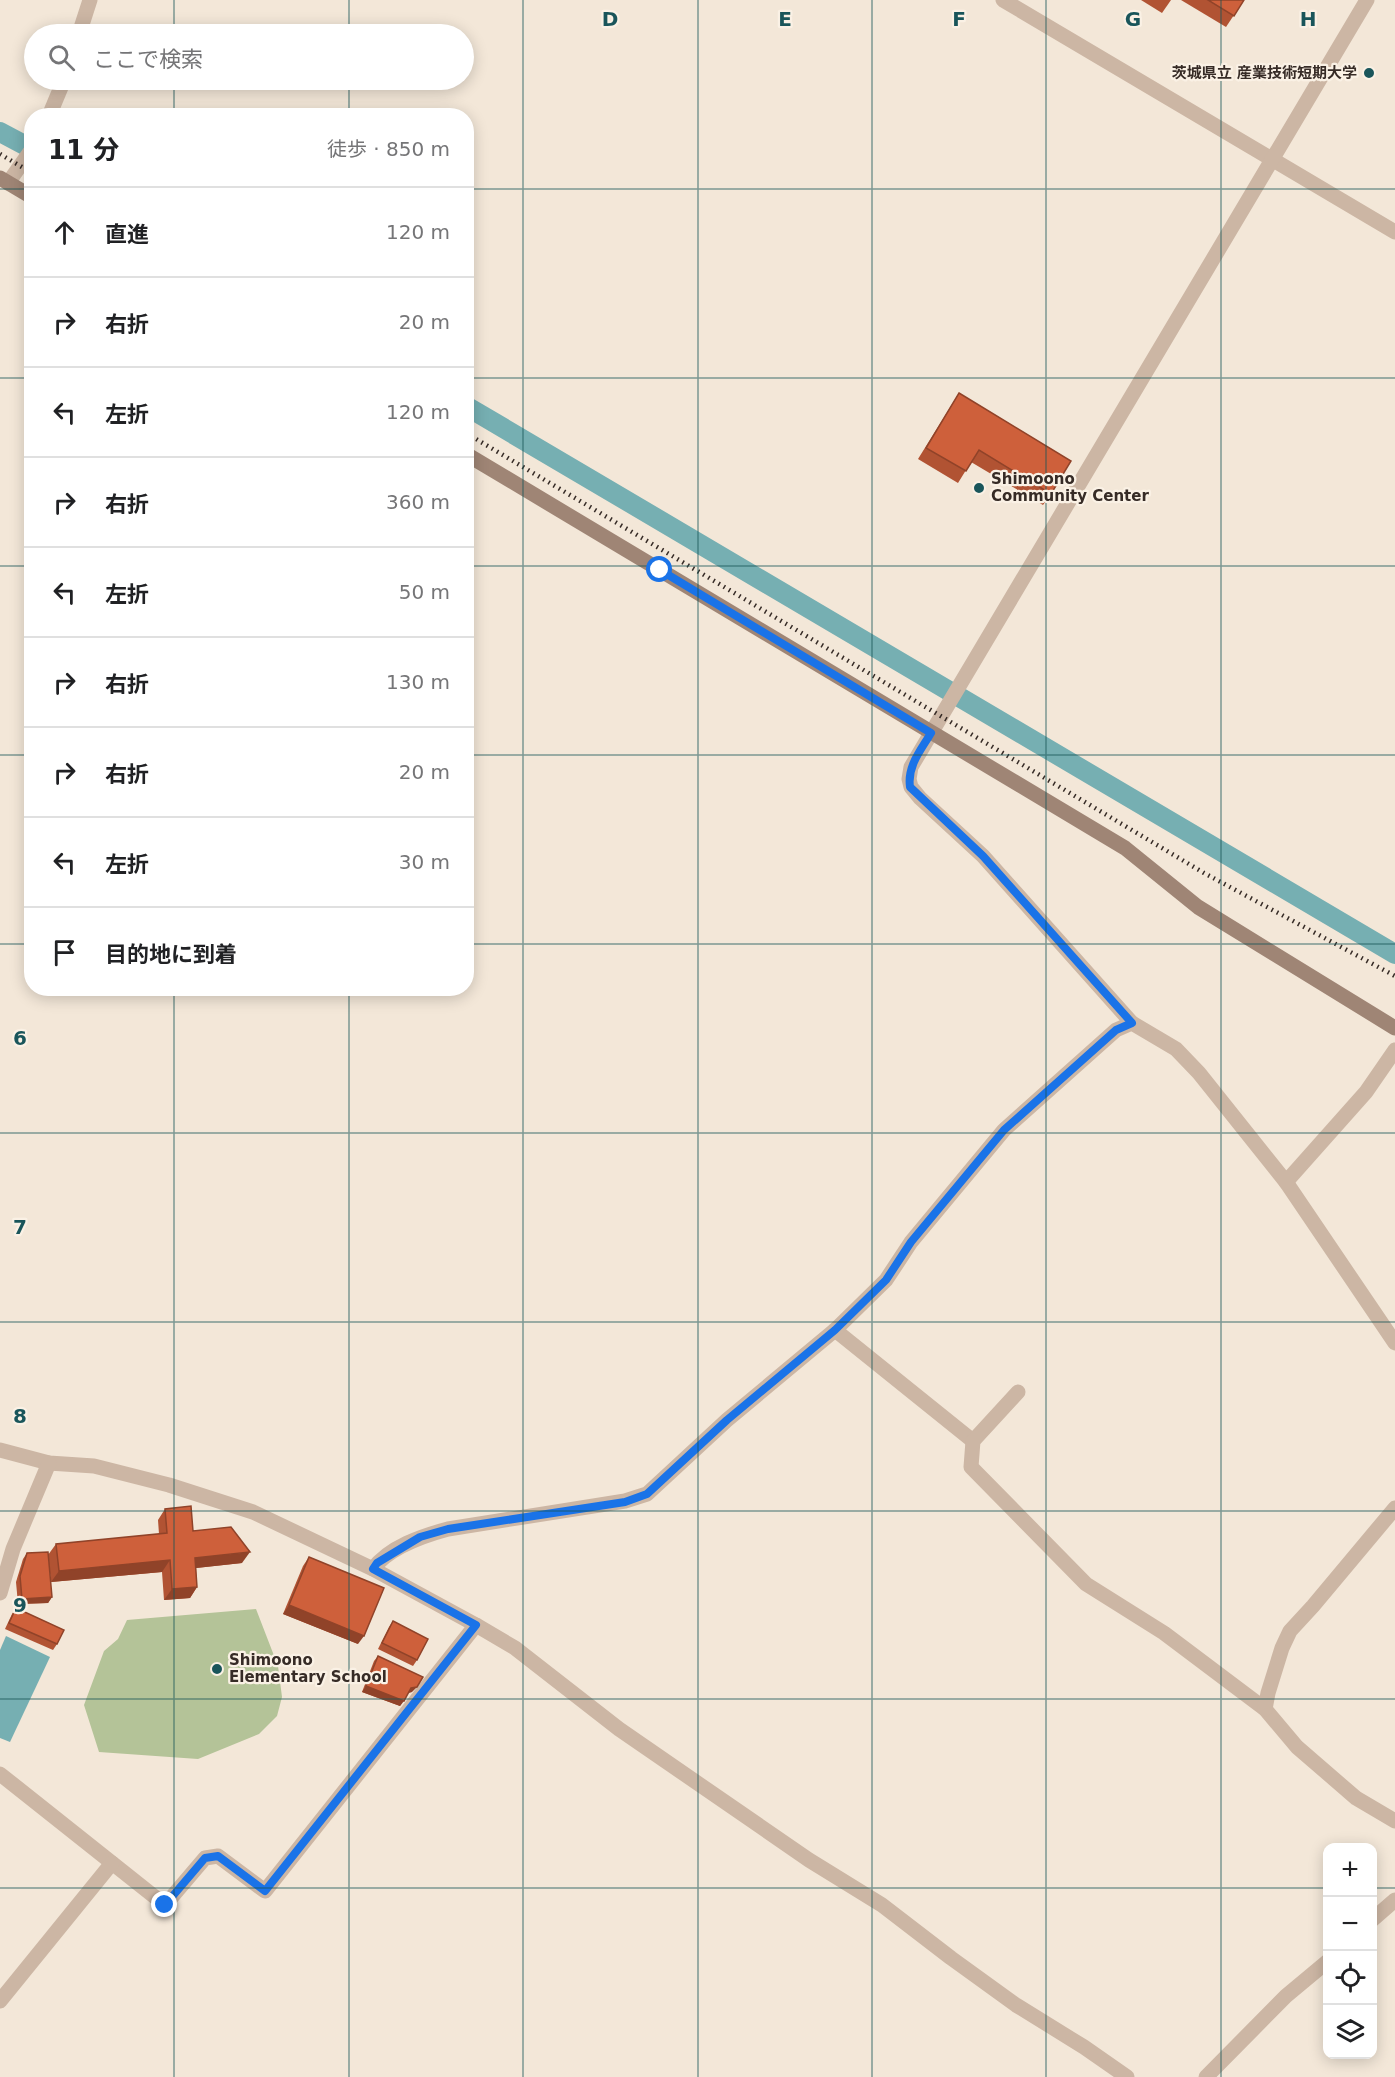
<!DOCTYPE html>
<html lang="ja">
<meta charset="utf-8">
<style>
body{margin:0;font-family:"DejaVu Sans","Noto Sans JP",sans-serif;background:#f6f6f6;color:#202124}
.controls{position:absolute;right:18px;bottom:18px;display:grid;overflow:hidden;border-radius:12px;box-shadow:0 3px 15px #0003}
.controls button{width:54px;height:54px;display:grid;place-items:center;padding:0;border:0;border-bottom:2px solid #e0e0e0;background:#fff;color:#202124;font:30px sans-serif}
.stop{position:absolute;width:18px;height:18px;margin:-14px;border:4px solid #1a73e8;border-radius:50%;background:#fff}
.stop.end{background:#1a73e8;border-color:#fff;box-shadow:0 2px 6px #0008}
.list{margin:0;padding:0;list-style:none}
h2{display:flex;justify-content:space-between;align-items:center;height:78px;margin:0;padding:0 24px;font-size:26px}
h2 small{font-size:20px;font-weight:400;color:#757577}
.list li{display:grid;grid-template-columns:39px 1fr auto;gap:18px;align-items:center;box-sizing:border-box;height:90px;padding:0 24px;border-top:2px solid #e0e0e0}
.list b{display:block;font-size:22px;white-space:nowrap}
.list em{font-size:20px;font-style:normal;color:#757577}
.icon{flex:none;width:33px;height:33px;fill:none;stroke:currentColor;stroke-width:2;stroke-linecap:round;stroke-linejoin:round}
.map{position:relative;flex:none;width:1395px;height:2077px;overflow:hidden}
.search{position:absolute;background:#fff;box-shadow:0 3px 15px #0003;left:24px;top:24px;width:450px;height:66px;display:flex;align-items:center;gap:15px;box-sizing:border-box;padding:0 21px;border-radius:33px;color:#757577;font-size:22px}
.panel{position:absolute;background:#fff;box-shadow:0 3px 15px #0003;left:24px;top:108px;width:450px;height:888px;border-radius:24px}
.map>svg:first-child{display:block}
.green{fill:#b4c398}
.water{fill:#76afb2}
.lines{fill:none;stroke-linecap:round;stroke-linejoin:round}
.canal{stroke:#76afb2;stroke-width:20}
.street{stroke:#ccb6a4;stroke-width:15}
.secondary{stroke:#9f8575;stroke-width:15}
.rail{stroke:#362b26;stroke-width:4.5;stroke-dasharray:1.5 4.5;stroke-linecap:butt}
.wall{fill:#b15333}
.shaded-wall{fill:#904329}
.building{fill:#ce603b;stroke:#904329;stroke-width:1.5}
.route{stroke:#1a73e8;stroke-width:8}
.grid{fill:none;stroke:#19555a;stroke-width:1.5;stroke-opacity:0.55}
.poi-dot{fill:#19555a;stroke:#faf1e5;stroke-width:2}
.labels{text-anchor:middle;stroke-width:4.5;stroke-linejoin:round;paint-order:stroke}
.poi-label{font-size:15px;font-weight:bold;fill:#362b26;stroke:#faf1e5;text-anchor:start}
.grid-label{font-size:20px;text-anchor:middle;font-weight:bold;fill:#19555a;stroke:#faf1e5;stroke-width:4.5;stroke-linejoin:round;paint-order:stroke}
</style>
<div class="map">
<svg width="1395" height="2077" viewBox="0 0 1395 2077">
<rect width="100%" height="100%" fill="#f3e7d8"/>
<path class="green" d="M 256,1609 L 278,1666 L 282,1697 L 277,1716 L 259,1734 L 198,1759 L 99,1752 L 84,1705 L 104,1651 L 118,1639 L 127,1620 Z"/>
<path class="water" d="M 6,1636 L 50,1657 L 10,1742 L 0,1738 L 0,1650 Z"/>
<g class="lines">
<g class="canal">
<path d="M 0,132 L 32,149"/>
<path d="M 466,406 L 1395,954"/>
</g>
<g class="street">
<path d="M 1003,0 L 1395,232"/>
<path d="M 79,34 L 90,0"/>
<path d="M 49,116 L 64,80"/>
<path d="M 8,183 L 32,149"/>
<path d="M 1132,1023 L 983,856 L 920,798 L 911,787 L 909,779 L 911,767 L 1367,0"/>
<path d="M 1286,1182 L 1395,1343"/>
<path d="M 835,1330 L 973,1441"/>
<path d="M 1018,1392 L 973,1441 L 971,1467 L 1086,1584 L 1164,1633 L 1265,1709 L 1297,1747 L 1356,1798 L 1395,1821"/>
<path d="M 0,1450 L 49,1463 L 94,1466 L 169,1485 L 253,1512 L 373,1569 L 476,1625 L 515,1648 L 619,1729 L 809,1860 L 882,1905 L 951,1958 L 1016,2005 L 1084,2047 L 1127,2077"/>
<path d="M 373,1569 C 389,1547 422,1536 448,1529 L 625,1501 L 647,1494 L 727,1420 L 835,1330 L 886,1280 L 911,1242 L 1004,1130 L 1116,1030 L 1132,1023 L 1176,1049 L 1199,1073 L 1286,1182 L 1366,1092 L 1395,1050"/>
<path d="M 0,1593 L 13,1549 L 49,1463"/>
<path d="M 1265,1709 L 1268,1693 L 1282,1648 L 1290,1631 L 1313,1606 L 1395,1508"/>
<path d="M 0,1774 L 165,1905 L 205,1858 L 218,1856 L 265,1891 L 476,1625"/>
<path d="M 1372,1920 L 1395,1900"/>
<path d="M 0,2001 L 112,1863"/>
<path d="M 1206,2077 L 1286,1996 L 1328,1961"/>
</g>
<g class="secondary">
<path d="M 0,178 L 32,197"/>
<path d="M 466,454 L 1125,848 L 1198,907 L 1395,1028"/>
</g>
<g class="rail">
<path d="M 0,154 L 32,173"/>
<path d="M 466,433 L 1204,873 L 1395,976"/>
</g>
</g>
<g class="wall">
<path d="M 1141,0 L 1171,0 L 1162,13 Z"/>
<path d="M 1181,0 L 1244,0 L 1226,27 Z"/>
<path d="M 959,393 L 1051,494 L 1043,505 L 971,462 L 958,483 L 918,459 Z"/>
<path d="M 165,1509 L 193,1531 L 242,1563 L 196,1568 L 197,1587 L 190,1598 L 164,1600 L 162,1572 L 51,1582 L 48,1555 L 56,1544 L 159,1534 L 158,1520 Z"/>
<path d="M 27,1553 L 52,1597 L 48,1603 L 18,1604 L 16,1582 L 23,1559 Z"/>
<path d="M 309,1557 L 358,1644 L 283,1614 L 303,1566 Z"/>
<path d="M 16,1608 L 57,1644 L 53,1650 L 5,1629 L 12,1614 Z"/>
<path d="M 393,1621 L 417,1660 L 413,1666 L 378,1649 L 389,1627 Z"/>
<path d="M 378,1656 L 412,1692 L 408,1693 L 400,1706 L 362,1692 L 374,1661 Z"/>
</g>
<g class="shaded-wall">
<path d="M 250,1552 L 242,1563 L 187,1569 L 195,1558 Z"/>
<path d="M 170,1560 L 162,1572 L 51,1582 L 59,1571 Z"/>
<path d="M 197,1587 L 190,1598 L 164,1600 L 172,1589 Z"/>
<path d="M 52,1597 L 48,1603 L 18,1604 L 22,1599 Z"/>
<path d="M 289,1605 L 364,1636 L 358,1644 L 283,1614 Z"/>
<path d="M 366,1686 L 404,1701 L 400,1706 L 362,1692 Z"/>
<path d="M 417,1687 L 412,1692 L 407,1693 L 411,1688 Z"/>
</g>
<g class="building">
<path d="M 1208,0 L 1244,0 L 1234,16 Z"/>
<path d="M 959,393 L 1071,461 L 1051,494 L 979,450 L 966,471 L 926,448 Z"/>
<path d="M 191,1506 L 193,1531 L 231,1527 L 250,1552 L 195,1558 L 197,1587 L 172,1589 L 170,1560 L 59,1571 L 56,1544 L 167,1533 L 165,1509 Z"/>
<path d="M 48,1552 L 52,1597 L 22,1599 L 20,1576 L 27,1553 Z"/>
<path d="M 309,1557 L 384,1588 L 364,1636 L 289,1605 Z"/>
<path d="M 16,1608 L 64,1630 L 57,1644 L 9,1623 Z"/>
<path d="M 393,1621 L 428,1639 L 417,1660 L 382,1643 Z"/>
<path d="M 378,1656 L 423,1677 L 417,1687 L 411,1688 L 404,1701 L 366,1686 Z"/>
</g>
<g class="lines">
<path class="route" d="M 165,1905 L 205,1858 L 218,1856 L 265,1891 L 476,1625 L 373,1569 L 377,1563 L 420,1537 L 448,1529 L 625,1502 L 647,1494 L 727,1420 L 835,1330 L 886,1280 L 911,1242 L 1004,1130 L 1116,1030 L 1132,1023 L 983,856 L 910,787 C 907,766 921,750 931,733 L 660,570"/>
</g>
<path class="grid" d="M 174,0 L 174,34M 349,0 L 349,34M 523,0 L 523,2077M 698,0 L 698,2077M 872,0 L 872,2077M 1046,0 L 1046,2077M 1221,0 L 1221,2077M 174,80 L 174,116M 349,80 L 349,116M 0,189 L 32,189M 466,189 L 1395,189M 0,378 L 32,378M 466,378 L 1395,378M 0,566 L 32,566M 466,566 L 1395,566M 0,755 L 32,755M 466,755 L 1395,755M 0,944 L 32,944M 466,944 L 1395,944M 174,988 L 174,2077M 349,988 L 349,2077M 0,1133 L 1395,1133M 0,1322 L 1395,1322M 0,1511 L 1395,1511M 0,1699 L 1395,1699M 0,1888 L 1328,1888M 1372,1888 L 1395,1888"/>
<g class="poi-dot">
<circle cx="1369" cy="73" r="6"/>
<circle cx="979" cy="488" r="6"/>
<circle cx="217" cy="1669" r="6"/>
</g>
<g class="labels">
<g class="poi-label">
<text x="1357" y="78" text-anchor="end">茨城県立 産業技術短期大学</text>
<text x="991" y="484">Shimoono<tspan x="991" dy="17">Community Center</tspan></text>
<text x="229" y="1665">Shimoono<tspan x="229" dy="17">Elementary School</tspan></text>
</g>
</g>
<g class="grid-label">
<text x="610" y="26">D</text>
<text x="785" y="26">E</text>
<text x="959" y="26">F</text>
<text x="1133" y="26">G</text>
<text x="1308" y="26">H</text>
<text x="20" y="1045">6</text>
<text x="20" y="1234">7</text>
<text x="20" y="1423">8</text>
<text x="20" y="1612">9</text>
</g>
</svg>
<div class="controls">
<button>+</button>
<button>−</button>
<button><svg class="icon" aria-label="locate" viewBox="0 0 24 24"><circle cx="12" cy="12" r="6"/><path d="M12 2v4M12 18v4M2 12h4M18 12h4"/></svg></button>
<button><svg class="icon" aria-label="layers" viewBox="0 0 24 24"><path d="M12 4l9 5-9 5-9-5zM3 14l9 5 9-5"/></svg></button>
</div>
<div class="stop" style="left:660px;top:570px"></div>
<div class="stop end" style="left:165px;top:1905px"></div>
<div class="search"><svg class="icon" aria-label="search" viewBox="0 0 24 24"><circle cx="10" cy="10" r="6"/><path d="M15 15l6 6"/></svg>ここで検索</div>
<section class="panel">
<h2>11 分<small>徒歩 · 850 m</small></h2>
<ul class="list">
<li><svg class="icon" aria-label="ahead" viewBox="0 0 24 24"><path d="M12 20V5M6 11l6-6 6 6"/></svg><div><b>直進</b></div><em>120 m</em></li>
<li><svg class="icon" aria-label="right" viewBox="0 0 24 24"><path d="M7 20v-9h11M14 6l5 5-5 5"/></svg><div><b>右折</b></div><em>20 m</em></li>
<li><svg class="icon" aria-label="left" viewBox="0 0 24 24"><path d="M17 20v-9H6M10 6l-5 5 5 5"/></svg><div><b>左折</b></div><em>120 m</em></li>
<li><svg class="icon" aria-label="right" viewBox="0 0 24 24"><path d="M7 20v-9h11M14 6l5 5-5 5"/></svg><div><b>右折</b></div><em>360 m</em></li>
<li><svg class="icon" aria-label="left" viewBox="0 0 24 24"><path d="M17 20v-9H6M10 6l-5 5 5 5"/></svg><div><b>左折</b></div><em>50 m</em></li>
<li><svg class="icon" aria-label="right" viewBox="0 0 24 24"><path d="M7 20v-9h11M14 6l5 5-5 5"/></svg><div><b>右折</b></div><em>130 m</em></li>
<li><svg class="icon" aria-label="right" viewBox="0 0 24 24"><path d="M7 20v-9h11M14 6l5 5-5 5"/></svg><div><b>右折</b></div><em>20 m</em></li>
<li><svg class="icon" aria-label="left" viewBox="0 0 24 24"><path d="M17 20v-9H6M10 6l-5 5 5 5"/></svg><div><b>左折</b></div><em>30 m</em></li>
<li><svg class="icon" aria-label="arrive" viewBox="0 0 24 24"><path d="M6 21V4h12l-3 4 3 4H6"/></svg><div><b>目的地に到着</b></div></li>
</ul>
</section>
</div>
